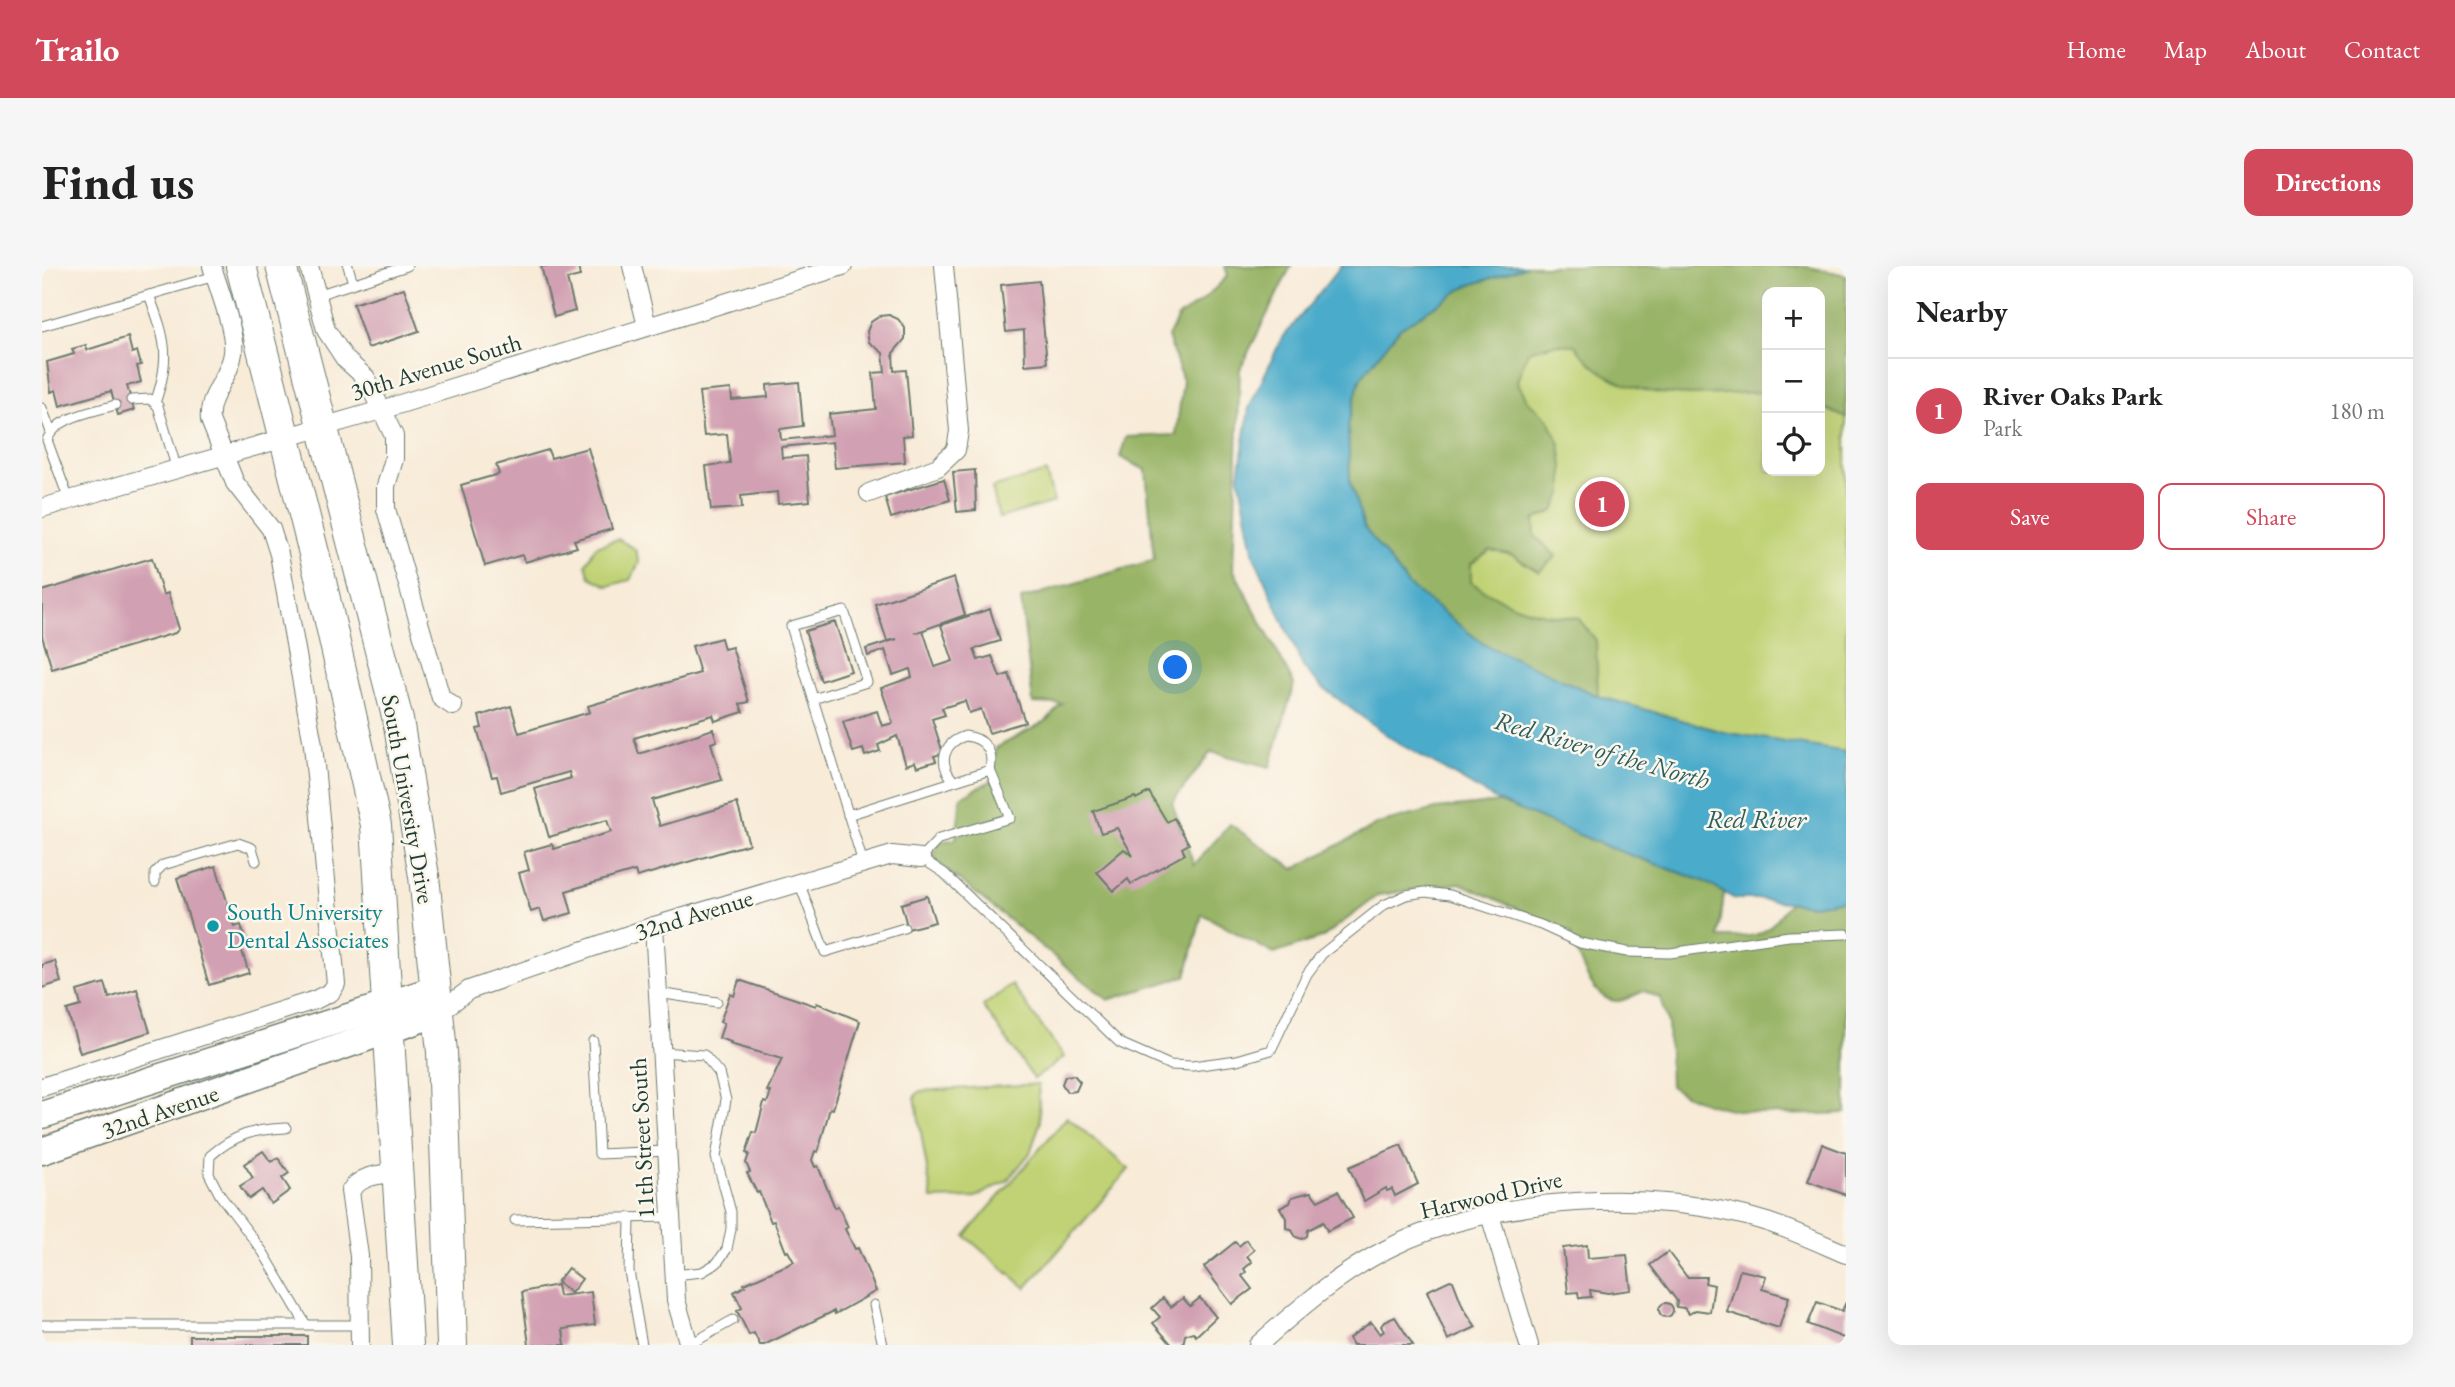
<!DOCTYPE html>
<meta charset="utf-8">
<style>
body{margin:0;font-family:"EB Garamond",serif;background:#f6f6f6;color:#222}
.controls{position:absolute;right:21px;top:21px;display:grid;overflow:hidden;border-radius:14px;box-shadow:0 7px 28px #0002}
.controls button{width:63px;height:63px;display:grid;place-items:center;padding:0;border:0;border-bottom:2px solid #e0e0e0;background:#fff;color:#222;font:35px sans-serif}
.you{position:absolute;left:1134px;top:402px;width:24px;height:24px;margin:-18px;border:5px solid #fff;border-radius:50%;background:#1a73e8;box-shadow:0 0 0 10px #1a73e833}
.badge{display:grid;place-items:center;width:46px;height:46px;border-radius:50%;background:#d1495b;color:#fff;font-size:23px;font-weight:700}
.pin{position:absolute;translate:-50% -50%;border:4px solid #fff;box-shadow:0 2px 7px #0006}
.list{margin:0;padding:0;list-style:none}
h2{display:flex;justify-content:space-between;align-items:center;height:91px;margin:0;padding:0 28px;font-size:30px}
h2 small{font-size:23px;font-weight:400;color:#767676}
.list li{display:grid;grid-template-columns:46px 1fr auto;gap:21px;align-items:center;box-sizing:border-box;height:105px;padding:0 28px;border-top:2px solid #e0e0e0}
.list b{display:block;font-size:26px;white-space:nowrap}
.list p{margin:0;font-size:23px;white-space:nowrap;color:#767676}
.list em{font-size:23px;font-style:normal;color:#767676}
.actions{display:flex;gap:14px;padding:21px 28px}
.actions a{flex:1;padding:16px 0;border:2px solid #d1495b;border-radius:14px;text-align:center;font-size:24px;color:#d1495b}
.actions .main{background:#d1495b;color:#fff}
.icon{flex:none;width:38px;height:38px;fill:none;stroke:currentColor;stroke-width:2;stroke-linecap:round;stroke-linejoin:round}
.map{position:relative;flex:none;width:1804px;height:1079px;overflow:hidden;border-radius:14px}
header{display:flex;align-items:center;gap:42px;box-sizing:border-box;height:98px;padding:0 35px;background:#d1495b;color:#fff}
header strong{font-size:33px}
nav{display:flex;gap:38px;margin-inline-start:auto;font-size:24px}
.intro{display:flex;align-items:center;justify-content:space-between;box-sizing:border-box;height:168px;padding:0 42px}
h1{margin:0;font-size:49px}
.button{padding:18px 32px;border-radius:14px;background:#d1495b;color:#fff;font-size:24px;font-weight:700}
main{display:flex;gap:42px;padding:0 42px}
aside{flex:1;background:#fff;border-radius:14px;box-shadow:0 7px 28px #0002}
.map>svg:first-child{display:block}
.green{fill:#c0d275;stroke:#708854;stroke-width:2;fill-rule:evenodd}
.forest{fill:#98b466;stroke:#5c784d;stroke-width:2}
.water{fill:#4babca;stroke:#35747f;stroke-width:2}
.building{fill:#d1a0b2}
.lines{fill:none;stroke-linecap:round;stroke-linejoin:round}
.service-casing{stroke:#6b7a6d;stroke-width:11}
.minor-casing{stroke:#6b7a6d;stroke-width:20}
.secondary-casing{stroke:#6b7a6d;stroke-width:29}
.primary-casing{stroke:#6b7a6d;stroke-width:32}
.service{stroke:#fff;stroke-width:9}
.minor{stroke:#fff;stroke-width:18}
.secondary{stroke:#fff;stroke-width:26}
.primary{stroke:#fff;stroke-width:30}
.culture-dot{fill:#0f9aa8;stroke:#fbf7ec;stroke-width:2.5}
.labels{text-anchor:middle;stroke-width:5;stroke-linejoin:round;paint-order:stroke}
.street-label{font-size:24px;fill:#1f3d34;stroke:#fbf7ec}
.culture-label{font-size:24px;fill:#0d838f;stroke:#fbf7ec;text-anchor:start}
.water-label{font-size:26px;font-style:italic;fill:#2c5e61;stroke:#fbf7ec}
</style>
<header>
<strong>Trailo</strong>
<nav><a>Home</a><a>Map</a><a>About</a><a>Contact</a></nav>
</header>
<div class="intro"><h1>Find us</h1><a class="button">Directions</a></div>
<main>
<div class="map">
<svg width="1804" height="1079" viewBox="0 0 1804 1079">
<rect width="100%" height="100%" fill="#fbf7ec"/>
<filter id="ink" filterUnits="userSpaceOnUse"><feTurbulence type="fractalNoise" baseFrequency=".0143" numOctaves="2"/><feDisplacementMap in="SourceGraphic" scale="14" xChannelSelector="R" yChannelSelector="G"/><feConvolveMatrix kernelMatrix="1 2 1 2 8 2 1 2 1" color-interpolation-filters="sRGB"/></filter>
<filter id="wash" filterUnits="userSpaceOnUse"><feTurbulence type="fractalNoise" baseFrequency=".00686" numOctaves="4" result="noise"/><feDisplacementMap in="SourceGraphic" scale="28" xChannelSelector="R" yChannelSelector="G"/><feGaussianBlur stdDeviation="1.57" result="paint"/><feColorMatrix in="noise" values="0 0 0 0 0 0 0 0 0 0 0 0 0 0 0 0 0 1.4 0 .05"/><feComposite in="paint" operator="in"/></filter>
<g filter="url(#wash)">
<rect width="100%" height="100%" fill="#f8ebd8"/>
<g class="green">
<path d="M 1485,0 L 1761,0 L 1804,9 L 1804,486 L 1681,466 L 1556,430 L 1443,379 L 1318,113 ZM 1725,26 L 1778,26 L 1778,205 L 1725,205 Z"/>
<path d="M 1004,206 L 1012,236 L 957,252 L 950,222 Z"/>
<path d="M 576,273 L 593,283 L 597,297 L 588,314 L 566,320 L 548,311 L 544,298 L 554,280 Z"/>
<path d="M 970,719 L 1022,791 L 992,813 L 941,740 Z"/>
<path d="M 996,818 L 998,857 L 988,887 L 965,915 L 932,932 L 890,933 L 873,830 L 878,825 Z"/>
<path d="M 1025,851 L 1087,903 L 984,1022 L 923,970 Z"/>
</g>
<g class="forest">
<path d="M 1183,0 L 1249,0 L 1198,103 L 1191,303 L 1252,418 L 1228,501 L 1169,486 L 1130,537 L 1152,599 L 1188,558 L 1252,603 L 1336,558 L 1394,543 L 1458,536 L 1569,582 L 1661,615 L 1682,627 L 1677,671 C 1721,671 1722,671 1748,636 L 1770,639 L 1804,634 L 1804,847 C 1747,850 1677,852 1628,820 L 1626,758 L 1618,732 L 1602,725 C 1594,728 1584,734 1576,735 C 1548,736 1535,686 1528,666 L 1418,617 L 1337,629 L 1281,671 L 1232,688 L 1160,648 L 1144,710 L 1066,734 L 890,592 L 898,576 L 914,573 L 919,531 L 949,515 L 954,482 L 1004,455 L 1020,438 L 991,437 L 979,333 L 1112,294 L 1104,204 L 1078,191 L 1084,171 L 1134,169 L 1141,115 L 1126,71 L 1136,51 L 1160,35 L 1186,10 Z"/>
<path d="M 1485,0 L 1761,0 L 1804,9 L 1804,152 L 1778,140 L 1778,26 L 1725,26 L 1725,126 C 1656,128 1579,143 1533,79 L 1513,78 L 1486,85 L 1475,115 L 1486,135 L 1507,154 L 1518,178 L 1521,199 L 1521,226 L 1512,245 L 1492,254 L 1493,270 L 1514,290 L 1497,306 L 1470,289 L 1448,284 L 1429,298 L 1429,316 C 1466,341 1493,349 1536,352 L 1554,374 L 1556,430 L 1443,379 L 1367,320 L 1322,261 L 1308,216 L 1306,159 L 1318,113 L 1358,62 L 1423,21 Z"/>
</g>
<path class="water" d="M 1299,0 L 1485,0 L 1423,21 L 1358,62 L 1318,113 L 1306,159 L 1308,216 L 1322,261 L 1367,320 L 1443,379 L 1556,430 L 1681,466 L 1804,486 L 1804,634 L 1770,639 L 1718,633 L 1693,633 L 1661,615 L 1569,582 L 1458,536 L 1353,475 L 1281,422 L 1261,401 L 1212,290 L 1197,210 L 1207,142 L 1239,74 Z"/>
<g id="blocks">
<g class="building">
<path d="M 499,0 L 536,0 L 538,10 L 525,13 L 533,45 L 512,51 Z"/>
<path d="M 997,15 L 1005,97 L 983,99 L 982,64 L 964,66 L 959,19 Z"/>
<path d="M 362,22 L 377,65 L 326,82 L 311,38 Z"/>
<path d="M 847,49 L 856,53 L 863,62 L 863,73 L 851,87 L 852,105 L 864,104 L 870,169 L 861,170 L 863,196 L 793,202 L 790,176 L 739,181 L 740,192 L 764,190 L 768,235 L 736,238 L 735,226 L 699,230 L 700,242 L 669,244 L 664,200 L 688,197 L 685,168 L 662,170 L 657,126 L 689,123 L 690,134 L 726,131 L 725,119 L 757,116 L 761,160 L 738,163 L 739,174 L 790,169 L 787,148 L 834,143 L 831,107 L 843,106 L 841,87 L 827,76 L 825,65 L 829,56 L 838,50 Z"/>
<path d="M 86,71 L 90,87 L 95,85 L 99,99 L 95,100 L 99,116 L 85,120 L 92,144 L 76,149 L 69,125 L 18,140 L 14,124 L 9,126 L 5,96 L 32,88 L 30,83 L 44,79 L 45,84 Z"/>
<path d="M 546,182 L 570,263 L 532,274 L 535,281 L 483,296 L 480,289 L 443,300 L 419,219 L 457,208 L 454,199 L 506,184 L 509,192 Z"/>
<path d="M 933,204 L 934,244 L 915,246 L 911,206 Z"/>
<path d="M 902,213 L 908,234 L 849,252 L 843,231 Z"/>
<path d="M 110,292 L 121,329 L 126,327 L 137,363 L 133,367 L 10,403 L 0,370 L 0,325 Z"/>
<path d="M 912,312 L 923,349 L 873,367 L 881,364 L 893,401 L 911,395 L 899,359 L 948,343 L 958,375 L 932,383 L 933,386 L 936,394 L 950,390 L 958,411 L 967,408 L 983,456 L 947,467 L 939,443 L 927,447 L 923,435 L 900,442 L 903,449 L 890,453 L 901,487 L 892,490 L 894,495 L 875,501 L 873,496 L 864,499 L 855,470 L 836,479 L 838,485 L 823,490 L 821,483 L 811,486 L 801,456 L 835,445 L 840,460 L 851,457 L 839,422 L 870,411 L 868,403 L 851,409 L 843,384 L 826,390 L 824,383 L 855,373 L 845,375 L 833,338 Z"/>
<path d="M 793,356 L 809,405 L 779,415 L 763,365 Z"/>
<path d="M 679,372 L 682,383 L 690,381 L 707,436 L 698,438 L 701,446 L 673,455 L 671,449 L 592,472 L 597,488 L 671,463 L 675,475 L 669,477 L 680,514 L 610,534 L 618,560 L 695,537 L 707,578 L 595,611 L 593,605 L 524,625 L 530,647 L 502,655 L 498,643 L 489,646 L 477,607 L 487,604 L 482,586 L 510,578 L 512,583 L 569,566 L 565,554 L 507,571 L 493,523 L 529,512 L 527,506 L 459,526 L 455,510 L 450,511 L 435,463 L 440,462 L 437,450 L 469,440 L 477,467 L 548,446 L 546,440 L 658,407 L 650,380 Z"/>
<path d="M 1107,526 L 1125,556 L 1132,552 L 1147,578 L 1140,582 L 1143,588 L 1089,618 L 1086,613 L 1072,625 L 1055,606 L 1082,583 L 1091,590 L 1075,562 L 1059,567 L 1051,545 L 1093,531 L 1094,533 Z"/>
<path d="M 174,600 L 193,661 L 199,659 L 205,680 L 199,682 L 207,707 L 167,719 L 135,612 Z"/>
<path d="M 885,630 L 893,656 L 866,663 L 859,638 Z"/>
<path d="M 13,695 L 19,716 L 0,722 L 0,699 Z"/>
<path d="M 697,714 L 774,740 L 775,737 L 818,755 L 791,843 L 788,842 L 776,886 L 773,885 L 770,894 L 773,901 L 776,900 L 793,942 L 796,940 L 806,961 L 803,963 L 813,983 L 816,982 L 834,1025 L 793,1048 L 792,1045 L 722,1079 L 718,1079 L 712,1067 L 707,1069 L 695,1045 L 700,1042 L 692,1026 L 703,1020 L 702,1018 L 752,996 L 746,985 L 744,986 L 732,955 L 729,956 L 717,926 L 715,927 L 705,907 L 708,906 L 704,897 L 707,888 L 704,887 L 711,866 L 714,867 L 722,836 L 725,837 L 729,826 L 725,825 L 740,793 L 688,778 L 689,776 L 677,772 L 682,757 L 678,756 L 688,728 L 692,730 Z"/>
<path d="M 63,717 L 67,732 L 95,723 L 108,766 L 38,787 L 25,744 L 39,740 L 35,725 Z"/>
<path d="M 1032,809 L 1038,816 L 1034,825 L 1025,826 L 1020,818 L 1023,810 Z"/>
<path d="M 1780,878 L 1804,887 L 1804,929 L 1766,915 Z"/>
<path d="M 1359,879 L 1376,918 L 1353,930 L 1350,923 L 1345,925 L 1344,922 L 1322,935 L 1307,901 Z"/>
<path d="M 221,885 L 229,896 L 236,892 L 247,907 L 240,912 L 248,924 L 229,938 L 220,924 L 207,933 L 198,920 L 211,912 L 202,898 Z"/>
<path d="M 1296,925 L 1311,952 L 1285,965 L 1281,956 L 1266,964 L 1265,970 L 1260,973 L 1254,971 L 1249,963 L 1244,962 L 1244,952 L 1238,942 L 1248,937 L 1250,931 L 1269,926 L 1276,935 Z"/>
<path d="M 1204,974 L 1212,984 L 1205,990 L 1210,996 L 1202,1003 L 1204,1006 L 1200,1010 L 1210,1023 L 1190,1038 L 1162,1001 L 1193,976 L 1197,980 Z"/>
<path d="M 1545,979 L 1546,992 L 1585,989 L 1589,1024 L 1566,1027 L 1548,1024 L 1549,1031 L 1537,1032 L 1536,1026 L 1526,1027 L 1521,982 Z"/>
<path d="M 1626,986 L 1645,1011 L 1664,1011 L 1663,1017 L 1672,1019 L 1668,1046 L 1654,1044 L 1647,1048 L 1642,1042 L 1634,1041 L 1635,1035 L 1608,999 Z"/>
<path d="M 526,1002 L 540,1013 L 529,1027 L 515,1016 Z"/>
<path d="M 1698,1004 L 1724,1010 L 1720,1023 L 1747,1031 L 1737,1062 L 1685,1046 Z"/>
<path d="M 1408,1014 L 1411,1015 L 1421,1041 L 1434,1061 L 1406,1074 L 1385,1025 Z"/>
<path d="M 515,1019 L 517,1030 L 549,1026 L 553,1059 L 521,1063 L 523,1079 L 487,1079 L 480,1026 Z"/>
<path d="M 1121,1032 L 1129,1041 L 1141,1032 L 1148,1040 L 1158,1032 L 1174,1051 L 1154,1070 L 1151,1066 L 1143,1069 L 1141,1079 L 1130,1079 L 1111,1057 L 1118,1051 L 1110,1042 Z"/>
<path d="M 1775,1036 L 1800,1045 L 1804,1036 L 1804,1073 L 1766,1058 Z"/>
<circle cx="1624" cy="1044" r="7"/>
<path d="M 1353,1051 L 1371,1079 L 1311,1079 L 1307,1072 L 1329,1056 L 1338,1068 L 1342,1065 L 1339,1060 L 1342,1056 Z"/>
<rect x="148" y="1070" width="117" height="9"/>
</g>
</g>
</g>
<g filter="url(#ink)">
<use href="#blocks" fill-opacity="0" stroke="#6b7a6d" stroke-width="2"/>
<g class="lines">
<g class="service-casing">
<g id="service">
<path d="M 306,0 L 311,17"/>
<path d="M 107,29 C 124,73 129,92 113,137"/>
<path d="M 275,29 L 365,0"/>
<path d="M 0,60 L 173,10"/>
<path d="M 89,134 L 108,133 L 116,140 L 135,204"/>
<path d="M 0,142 L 9,166"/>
<path d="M 27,234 L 5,174 C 15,150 51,146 73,139"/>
<path d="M 771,433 L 825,416 L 802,345 L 749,360 L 821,597"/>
<path d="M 911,514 C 896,497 901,477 923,470 C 943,472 952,485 948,504"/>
<path d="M 806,549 L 948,504 L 968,552 L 897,573 L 879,592 L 902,607 L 1078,777 L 1128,799 L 1150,800 L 1195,794 L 1229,784 L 1265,708 L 1280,688 L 1342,639 L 1364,629 L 1383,626 L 1408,629 L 1499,659 L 1538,677 L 1585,686 L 1628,687 L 1747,670 L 1804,668"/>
<path d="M 113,616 L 113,607 L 121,599 L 196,577 L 210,582 L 214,595"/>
<path d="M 757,616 L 783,686 L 862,662"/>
<path d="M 616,727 L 675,736"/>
<path d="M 551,775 L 557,888 L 625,885"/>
<path d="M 619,786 L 662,789 L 677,807 L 684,834 L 674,891 L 689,946 L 689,963 L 685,983 L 675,997 L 660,1006 L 632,1009"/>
<path d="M 244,862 C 212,863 192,869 168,890 L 167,908 L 178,929 L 221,986 L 263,1057"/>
<path d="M 588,952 L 587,1005 L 600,1079"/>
<path d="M 473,954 L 629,951"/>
<path d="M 832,1039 L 841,1079"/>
<path d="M 0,1059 L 318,1059"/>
<path d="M 647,1079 L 691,1054"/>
</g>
</g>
<g class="minor-casing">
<g id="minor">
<path d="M 267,0 L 284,64 L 303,93 L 324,112 L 352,170 L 352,193 L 344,220 L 344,243 L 399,432 L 411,440"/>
<path d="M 590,0 L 605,60"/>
<path d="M 827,227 L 896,201 L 914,184 L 917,165 L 902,0"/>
<path d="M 0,242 L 339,144 L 801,0"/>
<path d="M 612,660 L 634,1034 L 647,1079"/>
<path d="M 396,747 L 427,724 L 612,660 L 850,589 L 879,592"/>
<path d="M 0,821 L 273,734 L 289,726 L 294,718 L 271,479 L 237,288 L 229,263 L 193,217 L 168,154 C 165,129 188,112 191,87 C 194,65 176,22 170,0"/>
<path d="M 1448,949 L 1487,1079"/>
<path d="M 318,1079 L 317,990 L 308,925 C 321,908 337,909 357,906"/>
<path d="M 1216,1079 C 1256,1043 1299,1006 1347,982 C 1450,929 1617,921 1725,956 C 1752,965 1778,977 1804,988"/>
</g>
</g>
<g class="secondary-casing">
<g id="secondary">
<path d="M 0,849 L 394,723"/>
<path d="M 0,885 L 396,747"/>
</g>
</g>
<g class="primary-casing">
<g id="primary">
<path d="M 199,0 L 278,311 L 334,559 L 366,1079"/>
<path d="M 239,0 L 356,454 L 382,610 L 400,786 L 410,1079"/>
</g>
</g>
<use href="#service" class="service"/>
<use href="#minor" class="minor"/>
<use href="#secondary" class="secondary"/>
<use href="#primary" class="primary"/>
</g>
</g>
<circle class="culture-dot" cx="171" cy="660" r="7"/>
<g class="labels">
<g class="street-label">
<text transform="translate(394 101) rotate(-17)" y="8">30th Avenue South</text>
<text transform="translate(366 533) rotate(80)" y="8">South University Drive</text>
<text transform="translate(652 649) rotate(-17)" y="8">32nd Avenue</text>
<text transform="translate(118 846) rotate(-19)" y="8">32nd Avenue</text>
<text transform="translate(600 872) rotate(-93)" y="8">11th Street South</text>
<text transform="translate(1449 929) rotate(-13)" y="8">Harwood Drive</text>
</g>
<g class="culture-label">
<text x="185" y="654">South University<tspan x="185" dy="28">Dental Associates</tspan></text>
</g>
<g class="water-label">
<text transform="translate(1560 484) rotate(16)" y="9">Red River of the North</text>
<text x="1714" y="562">Red River</text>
</g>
</g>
</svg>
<div class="controls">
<button>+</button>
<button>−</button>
<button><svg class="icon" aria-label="locate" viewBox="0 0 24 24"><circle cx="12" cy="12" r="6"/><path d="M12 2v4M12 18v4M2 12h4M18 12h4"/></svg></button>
</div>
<div class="you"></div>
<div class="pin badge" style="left:1560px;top:238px">1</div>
</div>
<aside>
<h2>Nearby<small></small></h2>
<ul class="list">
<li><span class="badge">1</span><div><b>River Oaks Park</b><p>Park</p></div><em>180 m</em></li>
</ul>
<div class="actions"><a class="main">Save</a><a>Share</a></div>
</aside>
</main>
